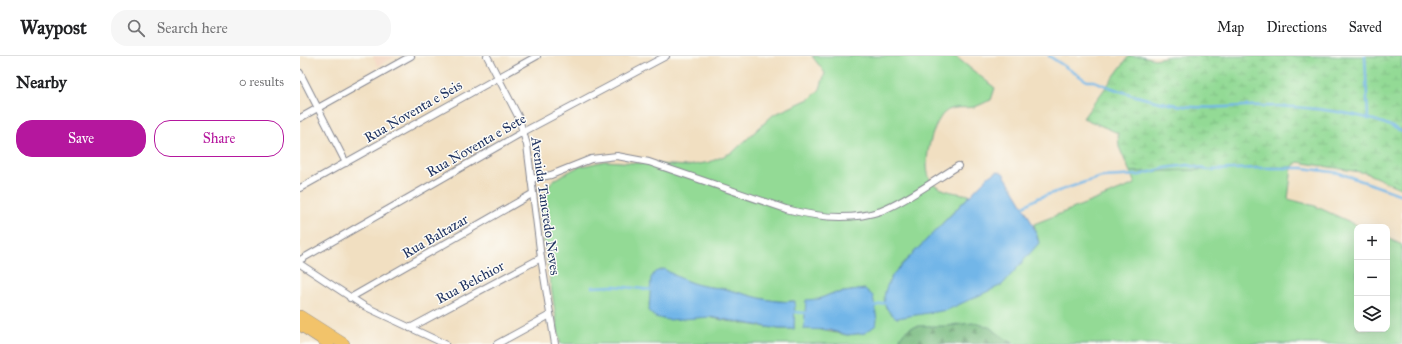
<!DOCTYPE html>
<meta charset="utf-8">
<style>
body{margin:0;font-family:"IM FELL Great Primer",serif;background:#f6f6f6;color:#202124}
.controls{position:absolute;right:12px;bottom:12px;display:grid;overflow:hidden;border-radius:8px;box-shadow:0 4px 16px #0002}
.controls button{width:36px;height:36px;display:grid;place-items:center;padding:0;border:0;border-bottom:1px solid #e0e0e0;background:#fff;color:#202124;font:20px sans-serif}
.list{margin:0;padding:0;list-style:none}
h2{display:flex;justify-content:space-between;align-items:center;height:52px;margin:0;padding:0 16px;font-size:17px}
h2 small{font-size:13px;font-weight:400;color:#757577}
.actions{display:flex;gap:8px;padding:12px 16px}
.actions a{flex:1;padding:9px 0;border:1px solid #b5179e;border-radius:16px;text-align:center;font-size:14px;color:#b5179e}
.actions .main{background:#b5179e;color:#fff}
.icon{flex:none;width:22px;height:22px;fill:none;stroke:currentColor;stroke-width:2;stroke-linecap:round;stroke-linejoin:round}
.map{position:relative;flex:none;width:1102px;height:288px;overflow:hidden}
header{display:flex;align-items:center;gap:24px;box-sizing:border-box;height:56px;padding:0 20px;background:#fff;border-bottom:1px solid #e0e0e0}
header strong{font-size:19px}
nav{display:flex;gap:22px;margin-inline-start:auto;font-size:14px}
.search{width:280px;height:36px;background:#f6f6f6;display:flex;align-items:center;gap:10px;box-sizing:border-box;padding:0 14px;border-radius:16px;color:#757577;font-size:15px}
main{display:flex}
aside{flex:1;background:#fff}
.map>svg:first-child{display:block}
.built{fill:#f3d4bf}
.grass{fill:#93da95;stroke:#57847a;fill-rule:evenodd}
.forest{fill:url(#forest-firs);stroke:#48746e}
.wetland{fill:url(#wetland-marsh);stroke:#57847a}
.water{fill:#72b6e8;stroke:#4672a3}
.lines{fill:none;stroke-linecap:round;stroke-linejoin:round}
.stream{stroke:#72b6e8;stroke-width:2.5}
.minor-casing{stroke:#868790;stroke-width:8}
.motorway-casing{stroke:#868790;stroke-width:12}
.minor{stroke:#fff;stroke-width:6}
.motorway{stroke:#f2c36a;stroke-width:11}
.labels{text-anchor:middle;stroke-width:3;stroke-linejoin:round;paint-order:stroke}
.street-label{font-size:14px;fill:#1b2f5e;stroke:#fdfcf7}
</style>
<header>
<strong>Waypost</strong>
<div class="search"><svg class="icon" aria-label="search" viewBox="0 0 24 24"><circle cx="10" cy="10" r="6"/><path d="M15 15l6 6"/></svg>Search here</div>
<nav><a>Map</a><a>Directions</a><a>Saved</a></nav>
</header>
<main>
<aside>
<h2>Nearby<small>0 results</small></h2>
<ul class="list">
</ul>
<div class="actions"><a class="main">Save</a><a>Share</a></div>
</aside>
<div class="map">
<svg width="1102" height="288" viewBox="0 0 1102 288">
<defs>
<pattern id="forest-firs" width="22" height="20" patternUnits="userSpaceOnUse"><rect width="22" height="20" fill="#76ba7e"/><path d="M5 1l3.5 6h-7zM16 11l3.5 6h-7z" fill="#60986a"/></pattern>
<pattern id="wetland-marsh" width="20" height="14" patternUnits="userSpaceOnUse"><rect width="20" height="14" fill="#93da95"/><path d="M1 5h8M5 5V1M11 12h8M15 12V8" fill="none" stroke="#7ebb83"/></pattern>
</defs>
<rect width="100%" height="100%" fill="#fdfcf7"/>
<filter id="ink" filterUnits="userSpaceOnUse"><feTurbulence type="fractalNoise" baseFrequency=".025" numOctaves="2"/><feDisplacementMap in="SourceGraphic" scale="8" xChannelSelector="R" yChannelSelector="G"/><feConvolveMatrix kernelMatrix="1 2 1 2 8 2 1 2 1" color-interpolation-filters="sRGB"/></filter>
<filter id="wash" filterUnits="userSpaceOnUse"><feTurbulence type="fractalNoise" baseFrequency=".012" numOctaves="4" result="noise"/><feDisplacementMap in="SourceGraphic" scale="16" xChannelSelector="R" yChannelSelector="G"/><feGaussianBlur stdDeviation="0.9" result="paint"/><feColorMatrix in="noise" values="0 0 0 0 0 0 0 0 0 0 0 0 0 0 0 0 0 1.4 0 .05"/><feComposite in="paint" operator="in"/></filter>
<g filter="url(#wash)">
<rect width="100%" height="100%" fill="#f1dfc1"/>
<path class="built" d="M 73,0 L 96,0 L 78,10 Z"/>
<path class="grass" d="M 512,0 L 655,0 L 695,32 L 691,44 C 685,46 679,50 674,51 C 663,53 653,49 644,57 C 632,69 620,112 632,126 C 641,136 658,137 670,139 L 594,217 C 587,229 583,238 586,252 L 597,262 L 615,258 L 739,187 L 734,168 L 835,128 L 830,116 L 992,111 L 988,143 L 1015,150 L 1061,171 L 1057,171 L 1057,273 L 1087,273 L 1087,182 L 1102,189 L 1102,288 L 713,288 L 712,286 L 657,268 L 600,282 L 598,288 L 260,288 L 240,159 L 242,141 L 253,124 L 278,111 L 305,105 L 388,110 L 410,106 L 433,96 L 473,59 L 511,42 L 520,33 L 525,17 ZM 364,213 C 378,222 393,229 409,231 C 415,232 420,231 425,233 C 448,238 471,248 494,245 L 494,273 L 479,273 L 427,265 L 349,249 L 350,241 ZM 565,233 L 565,277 L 547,279 L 520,274 L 519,243 L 531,238 Z"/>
<path class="forest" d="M 675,267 L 689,271 L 713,288 L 598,288 C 605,264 624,271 643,270 C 653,270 664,267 675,267 Z"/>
<path class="wetland" d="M 829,0 L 841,0 L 855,3 L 871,0 L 1102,0 L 1102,133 L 1066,117 L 998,106 L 992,111 L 830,116 L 819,91 L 818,77 L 783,62 Z"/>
<g class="water">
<path d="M 698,115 L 703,117 C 717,140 732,161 739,187 L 702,229 L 647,254 L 597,262 C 577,250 584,233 594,217 L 689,120 Z"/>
<path d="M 364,213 C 378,222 393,229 410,231 C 415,232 420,231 425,233 C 448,238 471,248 495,245 L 494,273 L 479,273 L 410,261 L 368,264 L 355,261 L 349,256 L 351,222 L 355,216 Z"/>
<path d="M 565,233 L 573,240 L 577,264 L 576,269 L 565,277 L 547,279 L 529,274 L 504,273 L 506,244 L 519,243 L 531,238 Z"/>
</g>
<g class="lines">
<g class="stream">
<path d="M 749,0 L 787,25 L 794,25 C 825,38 860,48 893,51 C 916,53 940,49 963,50 C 1001,50 1070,56 1102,76"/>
<path d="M 1065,0 L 1068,63"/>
<path d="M 722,151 L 738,142 L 785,126 L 802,121 L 840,119 L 865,112 L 888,109 L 908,114 L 961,112 L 1003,112 L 1039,117 L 1102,139"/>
<path d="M 292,231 L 314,230 L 353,234"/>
<path d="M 572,251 L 587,246"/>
<path d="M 493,256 L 508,257"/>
</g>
</g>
</g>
<g filter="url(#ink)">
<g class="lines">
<g class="minor-casing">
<g id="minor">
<path d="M 187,0 L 218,60 L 227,89 L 241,202 L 255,288"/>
<path d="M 0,17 L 46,107"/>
<path d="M 0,62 L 111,0"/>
<path d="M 231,123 L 251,119 L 291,103 L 317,100 L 349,106 L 486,153 C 516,161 551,165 581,155 C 605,146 635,124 658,110"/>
<path d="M 0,132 L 237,0"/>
<path d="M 0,204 L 223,76 L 366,0"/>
<path d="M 0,208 L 64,250 L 145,288"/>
<path d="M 50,242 L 232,138"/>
<path d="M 110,272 L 241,202"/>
<path d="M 197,288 L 250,259"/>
</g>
</g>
<g class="motorway-casing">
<g id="motorway">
<path d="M 0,260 L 44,288"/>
<path d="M 0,269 L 29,288"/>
</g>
</g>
<use href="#minor" class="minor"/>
<use href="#motorway" class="motorway"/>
</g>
</g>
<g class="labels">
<g class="street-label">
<text transform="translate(113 55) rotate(-30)" y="5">Rua Noventa e Seis</text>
<text transform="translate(176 89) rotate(-30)" y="5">Rua Noventa e Sete</text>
<text transform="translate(246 150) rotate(82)" y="5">Avenida Tancredo Neves</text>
<text transform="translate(135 180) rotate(-30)" y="5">Rua Baltazar</text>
<text transform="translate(170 226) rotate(-28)" y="5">Rua Belchior</text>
</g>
</g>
</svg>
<div class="controls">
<button>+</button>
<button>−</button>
<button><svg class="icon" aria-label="layers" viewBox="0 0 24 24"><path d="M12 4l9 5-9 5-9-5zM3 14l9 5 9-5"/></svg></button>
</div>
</div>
</main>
